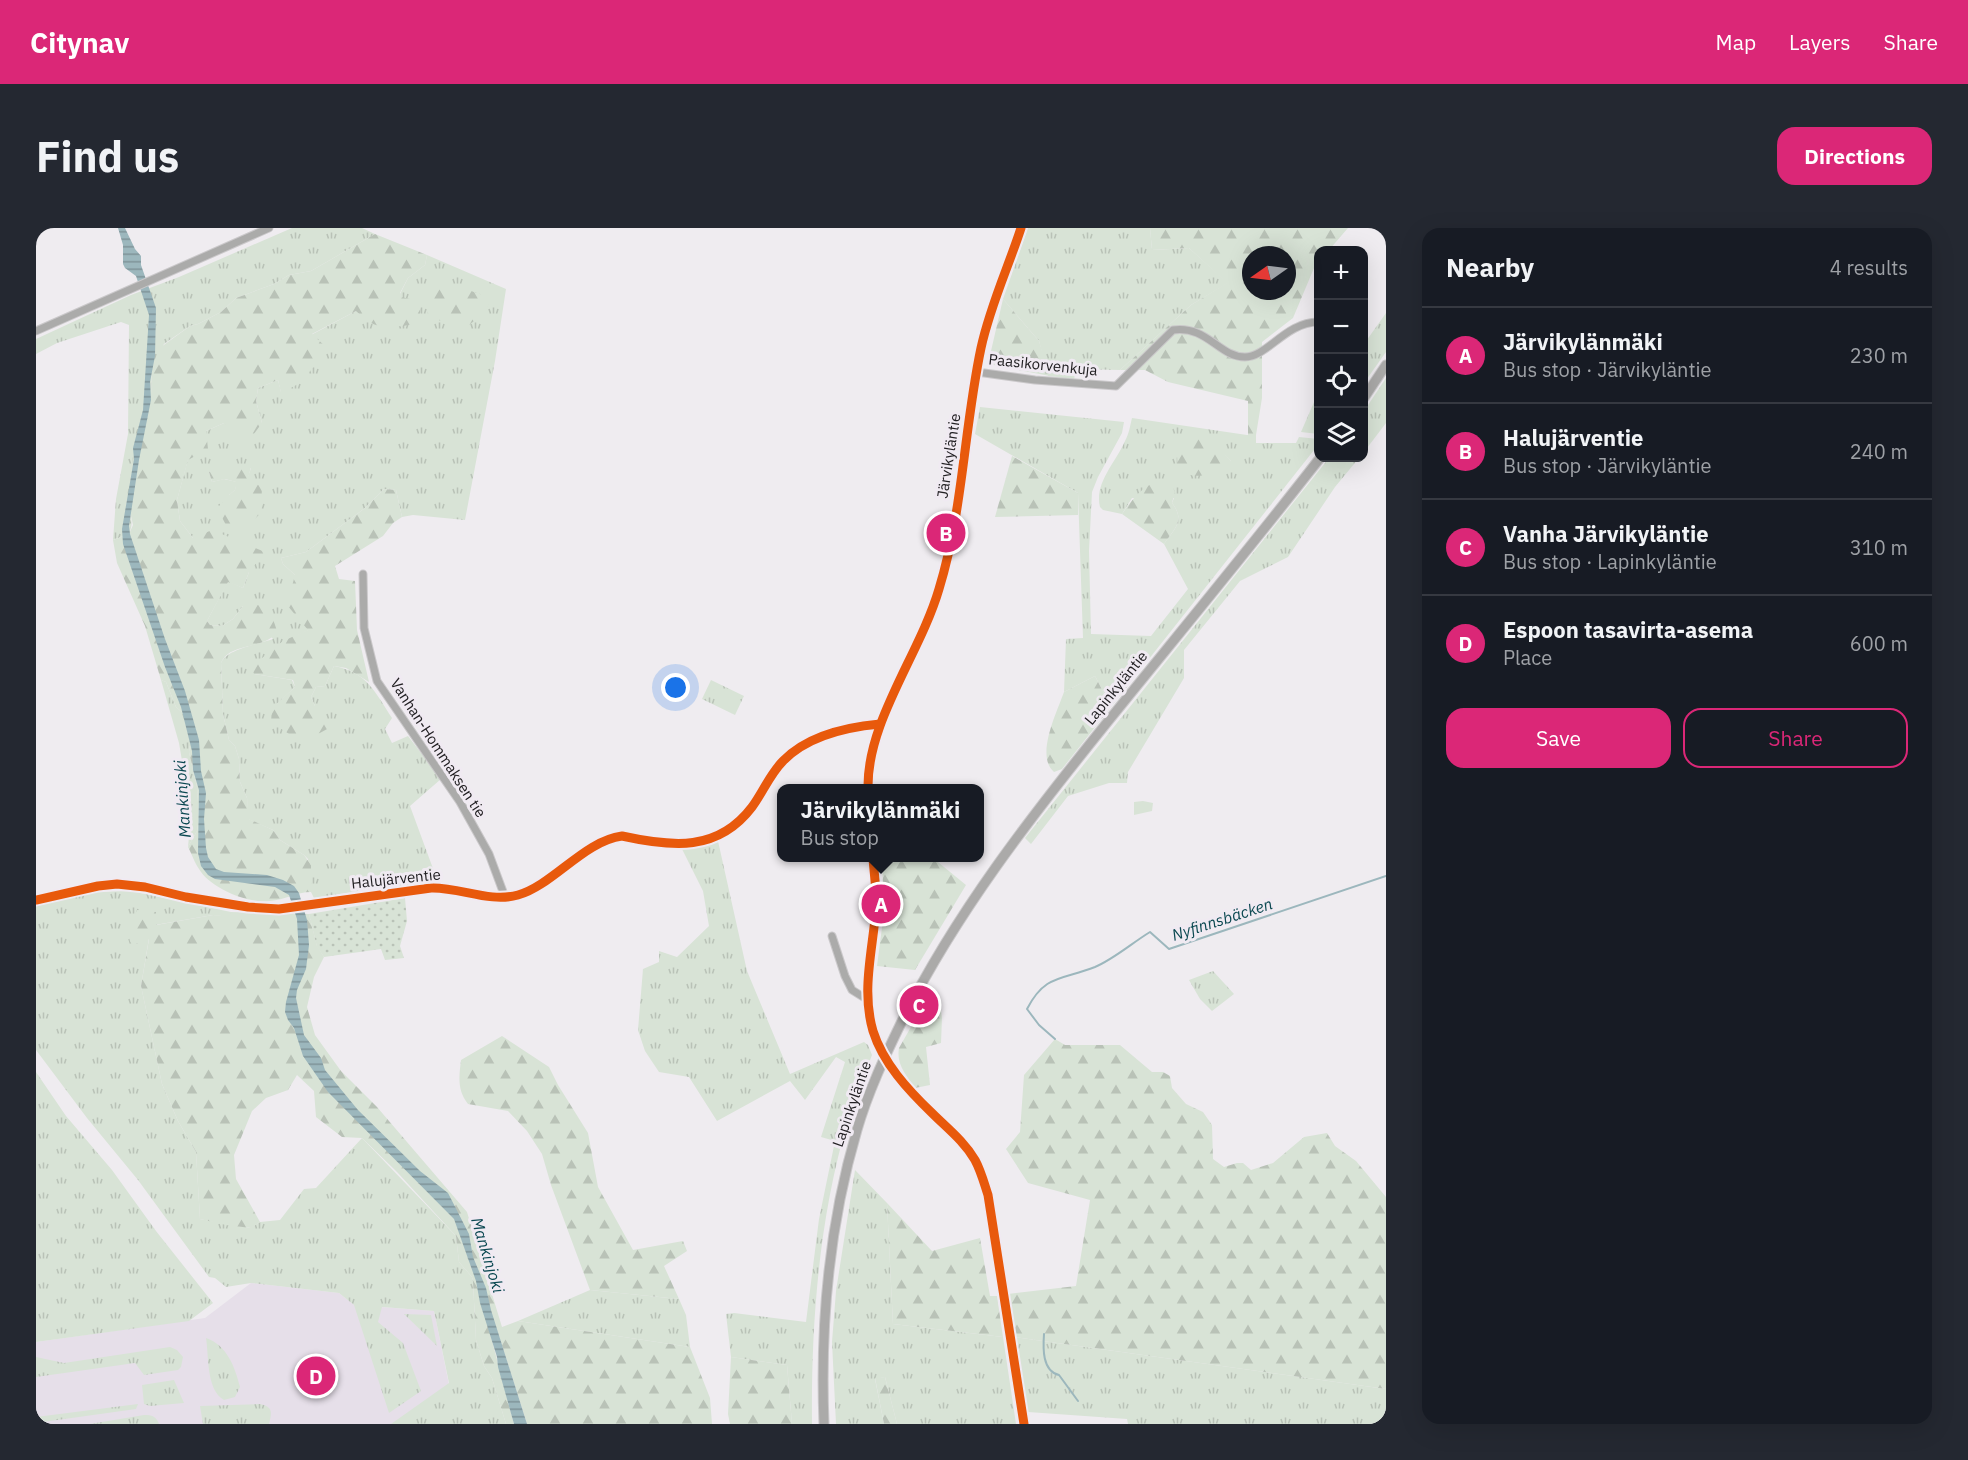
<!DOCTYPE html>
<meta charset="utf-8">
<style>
body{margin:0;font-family:"IBM Plex Sans",sans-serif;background:#242831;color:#f1f3f6}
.controls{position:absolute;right:18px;top:18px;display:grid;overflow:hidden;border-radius:12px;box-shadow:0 6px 24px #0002}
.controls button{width:54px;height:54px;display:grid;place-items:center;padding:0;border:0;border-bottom:2px solid #363941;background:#171b24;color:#f1f3f6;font:30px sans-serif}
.compass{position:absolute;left:1206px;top:18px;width:54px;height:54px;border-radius:50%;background:#171b24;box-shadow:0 6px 24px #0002;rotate:256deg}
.you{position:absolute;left:640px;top:460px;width:21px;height:21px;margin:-15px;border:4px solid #fff;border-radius:50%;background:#1a73e8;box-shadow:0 0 0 9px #1a73e833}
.badge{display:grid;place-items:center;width:39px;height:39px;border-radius:50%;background:#db2777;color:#fff;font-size:20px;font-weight:700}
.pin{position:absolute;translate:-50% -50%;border:3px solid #fff;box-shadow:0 2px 6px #0006}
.popup{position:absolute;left:741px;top:556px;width:207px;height:78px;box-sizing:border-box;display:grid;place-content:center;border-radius:12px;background:#171b24;filter:drop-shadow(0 2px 4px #0005);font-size:20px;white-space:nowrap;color:#9ea1a6}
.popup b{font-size:22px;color:#f1f3f6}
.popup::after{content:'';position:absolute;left:50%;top:100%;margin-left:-12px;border:12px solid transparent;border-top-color:#171b24}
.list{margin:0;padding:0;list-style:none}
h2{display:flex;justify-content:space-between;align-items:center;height:78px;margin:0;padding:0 24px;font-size:26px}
h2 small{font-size:20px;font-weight:400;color:#9ea1a6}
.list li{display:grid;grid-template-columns:39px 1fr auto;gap:18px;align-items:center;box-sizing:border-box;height:96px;padding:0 24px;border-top:2px solid #363941}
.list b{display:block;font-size:22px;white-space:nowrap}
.list p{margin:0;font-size:20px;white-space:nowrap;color:#9ea1a6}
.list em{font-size:20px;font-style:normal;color:#9ea1a6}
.actions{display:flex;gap:12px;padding:18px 24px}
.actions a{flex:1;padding:14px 0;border:2px solid #db2777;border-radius:18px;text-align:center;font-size:21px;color:#db2777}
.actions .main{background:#db2777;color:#fff}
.icon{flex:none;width:33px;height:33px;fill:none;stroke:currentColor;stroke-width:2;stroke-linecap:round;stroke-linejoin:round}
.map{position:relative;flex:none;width:1350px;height:1196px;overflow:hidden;border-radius:18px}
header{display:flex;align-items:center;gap:36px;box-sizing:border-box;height:84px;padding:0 30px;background:#db2777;color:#fff}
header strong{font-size:28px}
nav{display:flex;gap:33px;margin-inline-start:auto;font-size:21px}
.intro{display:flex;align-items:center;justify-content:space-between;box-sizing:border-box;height:144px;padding:0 36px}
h1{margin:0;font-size:42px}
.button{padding:15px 27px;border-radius:18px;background:#db2777;color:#fff;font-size:21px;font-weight:700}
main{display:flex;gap:36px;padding:0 36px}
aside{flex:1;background:#171b24;border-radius:18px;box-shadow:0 6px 24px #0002}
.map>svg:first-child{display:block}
.built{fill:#e6dfe9}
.grass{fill:url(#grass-tufts);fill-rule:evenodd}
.forest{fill:url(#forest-firs);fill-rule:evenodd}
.garden{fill:url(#garden-dots)}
.water{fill:url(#water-rules)}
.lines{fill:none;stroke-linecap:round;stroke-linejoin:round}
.stream{stroke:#9cb7bd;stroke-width:2}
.minor-casing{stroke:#cac8ca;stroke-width:9}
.secondary-casing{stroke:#cac8ca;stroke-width:11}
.minor{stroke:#ababaa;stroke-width:7}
.secondary{stroke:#abaaa9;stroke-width:9}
.cycleway-casing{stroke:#f0eaf2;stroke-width:13}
.cycleway{stroke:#e8590c;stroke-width:9}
.labels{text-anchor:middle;stroke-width:6;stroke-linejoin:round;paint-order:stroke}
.street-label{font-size:15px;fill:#222023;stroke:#f0eaf2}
.water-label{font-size:16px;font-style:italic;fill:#0b4851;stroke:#f0eaf2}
</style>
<header>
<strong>Citynav</strong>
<nav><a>Map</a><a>Layers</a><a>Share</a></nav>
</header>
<div class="intro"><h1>Find us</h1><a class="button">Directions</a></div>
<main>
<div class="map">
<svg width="1350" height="1196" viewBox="0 0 1350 1196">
<defs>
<pattern id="grass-tufts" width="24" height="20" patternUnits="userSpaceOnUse" patternTransform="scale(1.5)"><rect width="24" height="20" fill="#d8e3d6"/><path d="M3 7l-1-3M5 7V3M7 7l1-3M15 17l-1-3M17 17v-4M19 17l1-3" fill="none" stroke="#b9c2b7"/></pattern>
<pattern id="forest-firs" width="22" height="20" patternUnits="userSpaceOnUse" patternTransform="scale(1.5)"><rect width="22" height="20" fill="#d8e3d6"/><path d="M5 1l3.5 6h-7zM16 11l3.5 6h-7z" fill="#b9c2b7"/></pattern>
<pattern id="garden-dots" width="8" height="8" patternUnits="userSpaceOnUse" patternTransform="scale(1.5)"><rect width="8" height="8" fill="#d8e3d6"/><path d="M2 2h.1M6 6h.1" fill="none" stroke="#b9c2b7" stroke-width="1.8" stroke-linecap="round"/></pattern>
<pattern id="water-rules" width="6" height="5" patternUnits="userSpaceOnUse" patternTransform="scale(1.5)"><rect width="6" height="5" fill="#9cb7bd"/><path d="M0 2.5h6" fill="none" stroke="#7f9499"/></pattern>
</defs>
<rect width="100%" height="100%" fill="#efecf0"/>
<path class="built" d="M 215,1055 L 303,1065 L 318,1077 L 398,1083 L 421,1196 L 0,1196 L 0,1114 L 169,1090 Z"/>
<g class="grass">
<path d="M 256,0 L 326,0 L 339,6 L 275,43 L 253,47 L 238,56 L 200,70 L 185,84 L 162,96 L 154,98 L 128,116 L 116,139 L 115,167 L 106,192 L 90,277 C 95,288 98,294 93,306 L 77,312 L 80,271 L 92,206 L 93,97 L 85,94 L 21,115 L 0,126 L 0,111 L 95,67 L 143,49 Z"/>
<path d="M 992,0 L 1114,0 L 1116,22 L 1153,20 L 1192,55 L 1155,77 L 1084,142 L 1041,141 L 1038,151 L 1012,148 L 1003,113 L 967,71 Z"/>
<path d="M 391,27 L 470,61 L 459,133 L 429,292 L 377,287 L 366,289 L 360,262 L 348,261 L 329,280 L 270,324 L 245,330 L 247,336 L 259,347 L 273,402 L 247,414 L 218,446 L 256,452 L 259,459 L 237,480 L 279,478 L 275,469 L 280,459 L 289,458 L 298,438 C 331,444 339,464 356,490 L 349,501 L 356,515 L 372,508 L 405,551 L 374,578 L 399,646 L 392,655 L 355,660 L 335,661 L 278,670 L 275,664 L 272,631 L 268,627 L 244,612 L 237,602 L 212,591 L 211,570 L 204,554 L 203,531 L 199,518 L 193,512 L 187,486 L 185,435 C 190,421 223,416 237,411 L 207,378 L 197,391 L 186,398 L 174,397 L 171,393 L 192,353 L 207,360 L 213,344 L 157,310 L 144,293 L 141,272 L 152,231 L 170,203 L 188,195 L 226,195 L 220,173 L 222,160 L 242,152 L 245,164 L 275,107 L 320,83 L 365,69 L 364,66 L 372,50 L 389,37 ZM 215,240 L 210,254 L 193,267 L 199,262 L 201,254 L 188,251 L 176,254 L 173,244 Z"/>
<path d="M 1350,85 L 1350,124 L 1328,155 L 1328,116 Z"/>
<path d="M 1350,150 L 1350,195 L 1328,224 L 1328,183 Z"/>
<path d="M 1282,165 L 1282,206 L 1265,204 Z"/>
<path d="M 944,179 L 1088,194 L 1086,205 L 1062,249 L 1056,264 L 1053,323 L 1055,406 L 1115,408 L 1152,361 L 1128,316 C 1138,301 1150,293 1136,275 L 1138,270 L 1096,270 L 1086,286 L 1067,282 L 1064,279 C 1058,255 1080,234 1089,213 C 1093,206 1094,198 1096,190 L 1211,207 L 1220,207 L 1220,215 L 1260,215 L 1263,209 L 1282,211 L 1282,217 L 1075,479 L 1059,448 L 1028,464 L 1030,411 L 1047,410 L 1042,265 L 939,206 ZM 1184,223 L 1195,233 L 1167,247 Z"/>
<path d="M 1293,230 L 1323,230 L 1299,259 L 1252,329 L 1204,353 L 1148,422 L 1148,450 L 1092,544 L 1091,555 L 1073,555 L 1032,568 L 995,616 L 989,610 Z"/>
<path d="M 125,452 L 130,454 L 140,479 L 147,485 L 155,510 L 153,524 L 161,559 L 163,590 L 161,603 L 152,619 L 155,586 L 143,515 Z"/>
<path d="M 675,452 L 708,468 L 699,487 L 666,471 Z"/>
<path d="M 1107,573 L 1117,575 L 1116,583 L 1098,587 L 1098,574 Z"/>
<path d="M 682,613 L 711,743 L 754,846 L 828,814 L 832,817 L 836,827 C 828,849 819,870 812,892 C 783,990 775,1094 776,1196 L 756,1196 L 751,1137 L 695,1129 L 690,1086 L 698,1085 L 770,1094 L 783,991 L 799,913 L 785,909 L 809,834 L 800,829 L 769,872 L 754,853 L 681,893 L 653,849 L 623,844 L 609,823 L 602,802 L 607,741 L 623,734 L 623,723 L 641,729 L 673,698 L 667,663 L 645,619 L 670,617 Z"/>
<path d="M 95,663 L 195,684 L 195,689 L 177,687 L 119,697 L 113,710 L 105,758 L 126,856 L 142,893 L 160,924 L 164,991 L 214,1000 L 224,994 L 244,992 L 268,961 L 280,960 L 326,910 L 420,1008 L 423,1034 L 436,1049 L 437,1054 L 440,1112 L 448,1138 L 456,1150 L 470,1196 L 355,1196 L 413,1155 L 398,1083 L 346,1079 L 342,1094 L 367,1115 L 385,1163 L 353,1185 L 318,1077 L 303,1065 L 215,1055 L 190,1059 L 179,1050 L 173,1049 L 102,952 L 51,890 L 0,822 L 0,678 L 57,664 Z"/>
<path d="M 1177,743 L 1198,766 L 1176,783 L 1164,771 L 1153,752 Z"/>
<path d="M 0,844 L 30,888 L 76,942 L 120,1003 L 177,1075 L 153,1093 L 0,1114 Z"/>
<path d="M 819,942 L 851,975 L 857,1096 L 967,1109 L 980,1196 L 861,1196 L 849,1149 L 839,1151 L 848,1196 L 800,1196 L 796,1114 L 800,1063 Z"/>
<path d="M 554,1062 L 643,1071 L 650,1087 L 654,1119 L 482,1093 Z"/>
<path d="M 368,1086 L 395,1087 L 401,1118 Z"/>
<path d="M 979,1109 L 1350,1161 L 1350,1196 L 1092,1196 L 1091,1191 L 992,1184 Z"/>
<path d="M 170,1110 C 191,1117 199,1139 204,1159 L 199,1169 L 188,1172 C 170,1162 173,1128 170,1110 Z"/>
<path d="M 134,1119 L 141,1122 L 147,1129 L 145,1139 L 142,1142 L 108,1147 L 99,1135 L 0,1149 L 0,1129 L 28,1135 Z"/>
<path d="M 138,1152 L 148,1175 L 114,1178 L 108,1176 L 106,1157 Z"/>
<path d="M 102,1176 L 100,1181 L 0,1195 L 0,1189 Z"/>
<path d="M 224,1176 C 237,1179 236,1184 233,1196 L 167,1196 L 164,1178 Z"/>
<path d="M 108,1187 C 116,1187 120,1188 123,1196 L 54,1196 Z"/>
</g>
<g class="forest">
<path d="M 1114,0 L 1312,0 L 1293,22 L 1282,22 L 1282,35 L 1278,40 L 1257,90 L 1226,114 L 1226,170 L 1220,207 L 1212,207 L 1212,173 L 1132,154 L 1109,142 L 1084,142 L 1155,77 L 1191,55 L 1153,20 L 1116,22 ZM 1215,27 L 1251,27 L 1251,63 L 1215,63 Z"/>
<path d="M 339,6 L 391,27 L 389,37 L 372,50 L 364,65 L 365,69 L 374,71 L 384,78 C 387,97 370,99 355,98 C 350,98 344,99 340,97 C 333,95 326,88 320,83 L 276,106 L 291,120 L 266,154 L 245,165 L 242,152 L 222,160 L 220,173 L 226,195 L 211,215 L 188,195 L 170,203 L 172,221 L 152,232 L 141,272 L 144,293 L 157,310 L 176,302 L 229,324 L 213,344 L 207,360 L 192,354 L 171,393 L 174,397 L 186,398 L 197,391 L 207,378 C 211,377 218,376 222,377 C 233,380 239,394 241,404 C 229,422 193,414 185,435 L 187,486 L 193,512 L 199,518 L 203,531 L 204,554 L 211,570 L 213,591 L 237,602 L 244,612 L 268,627 L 275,637 L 275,664 C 261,664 248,672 234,673 C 212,676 174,660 163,641 C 158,634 156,626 152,619 L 161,603 L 163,590 L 161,559 L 153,524 L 155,510 L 147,485 L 140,479 L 130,454 L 125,452 L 109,398 L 81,335 L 77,312 L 93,306 L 97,297 L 95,288 L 90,277 L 94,248 L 98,227 L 105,211 L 106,192 L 115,167 L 116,139 L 125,119 L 154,98 L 162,96 L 185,84 L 200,70 L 238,56 L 253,47 L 275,43 Z"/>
<path d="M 399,51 L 456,70 C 448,86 439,94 424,102 L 392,87 L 389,59 Z"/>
<path d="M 967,71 L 1003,113 L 1014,148 L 952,136 Z"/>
<path d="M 1161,211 L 1173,211 L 1195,233 L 1193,240 C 1182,246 1155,253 1145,242 C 1140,236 1141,229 1142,222 L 1150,214 Z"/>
<path d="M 976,228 L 1042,265 L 1042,287 L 959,289 Z"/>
<path d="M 194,236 L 215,239 L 211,254 L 226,258 L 225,285 L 213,296 L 190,297 L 181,280 L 199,262 L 200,254 L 189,251 L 176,254 L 173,244 Z"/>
<path d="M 1123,252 L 1135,255 L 1139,264 L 1136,275 C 1150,293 1138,301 1128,316 L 1086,286 C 1096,271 1106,259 1123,252 Z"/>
<path d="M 348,261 L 360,262 L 366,289 L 357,295 L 347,308 L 299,338 L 303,351 L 319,353 L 321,402 L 333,454 L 310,440 L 298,438 L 289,458 L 280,459 L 275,469 L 279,478 L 287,481 L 293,500 L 282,506 L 259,510 L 235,494 L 236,480 L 259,459 L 257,452 L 218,446 L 215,439 L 247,413 L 272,402 L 251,377 L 259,347 L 247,336 L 245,330 L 270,324 L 329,280 Z"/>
<path d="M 1059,448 L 1075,479 L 1026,541 L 1018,544 C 999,528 1021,484 1028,464 Z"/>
<path d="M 846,630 L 897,630 L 930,657 L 879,742 L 841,738 L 848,684 Z"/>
<path d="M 101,682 L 120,684 L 120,697 L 177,687 L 194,688 L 195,684 L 273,686 L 281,718 L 288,729 L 278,749 L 271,779 L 279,807 L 305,843 L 341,879 L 431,984 L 466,1099 L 482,1093 L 654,1119 L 674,1170 L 676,1196 L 491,1196 L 461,1102 L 454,1105 L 478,1196 L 470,1196 L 456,1150 L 448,1138 L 440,1112 L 437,1054 L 436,1049 L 423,1034 L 420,1008 L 361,944 L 326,910 L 306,909 L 280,889 L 278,863 L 261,847 L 252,862 L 230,870 L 216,883 L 198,927 L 200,951 L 224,994 L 215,1000 L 190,997 L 164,991 L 160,924 L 142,893 L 126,856 L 105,758 L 113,711 L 94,718 L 93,702 Z"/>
<path d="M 902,764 L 906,790 L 905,815 L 890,819 L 894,857 L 879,860 C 870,847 860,836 863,820 L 892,769 Z"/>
<path d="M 466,808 L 513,839 L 522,857 L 552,905 L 562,959 L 597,1022 L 647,1013 L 651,1023 L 628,1038 L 643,1071 L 554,1062 L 515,957 L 506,926 L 491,903 L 472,883 L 432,876 C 421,862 423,849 425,832 Z"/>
<path d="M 1019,811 L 1029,817 L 1084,817 L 1116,844 L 1127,844 L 1134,848 L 1136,860 L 1150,876 L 1167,884 L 1176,897 L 1177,931 L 1188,939 L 1201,935 L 1207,935 L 1215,942 L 1237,935 L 1268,909 L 1291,905 L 1299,918 L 1320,933 L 1350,969 L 1350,1161 L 979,1109 L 972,1066 L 1040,1058 L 1054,972 L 992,955 L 970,921 L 984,904 L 988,847 Z"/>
<path d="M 851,975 L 896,1023 L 944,1010 L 954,1068 L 961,1068 L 967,1109 L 857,1096 Z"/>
<path d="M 695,1129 L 751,1137 L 756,1196 L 694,1196 L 692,1186 Z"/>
<path d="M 849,1149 L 861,1196 L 848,1196 L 839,1150 Z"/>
</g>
<path class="garden" d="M 369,670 L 371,693 L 364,718 L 368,730 L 349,732 L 345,721 L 288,729 L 281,719 L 273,686 Z"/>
<path class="water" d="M 82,0 L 89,0 L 99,21 L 105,28 L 105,37 L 120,80 L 119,128 L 114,154 L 115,172 L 103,232 L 93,298 L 94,306 L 129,411 L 149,463 L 163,512 L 165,543 L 170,565 L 168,591 L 170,620 L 172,629 L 180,641 L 188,644 L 231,647 L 247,652 L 258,658 L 263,665 L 271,692 L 273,717 L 270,741 L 261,762 L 260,770 L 268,807 L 285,830 L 289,842 L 322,882 L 384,943 L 412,965 L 433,1006 L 437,1029 L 450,1060 L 455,1082 L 491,1196 L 478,1196 L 462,1139 L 461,1129 L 444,1075 L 440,1053 L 418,991 L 292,864 L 267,828 L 258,800 L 252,792 L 249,784 L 250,774 L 263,727 L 261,691 L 253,667 L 239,659 L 179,651 L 172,647 L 165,638 L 162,625 L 163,562 L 157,542 L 156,523 L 145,479 L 129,439 L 87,316 L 86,301 L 98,231 L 97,220 L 107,182 L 113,87 L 100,48 L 89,40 L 87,36 L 87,17 Z"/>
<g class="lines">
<g class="stream">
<path d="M 1019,811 L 1003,797 L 991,781 C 1009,746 1026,752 1059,739 C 1078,731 1096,715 1114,704 L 1133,721 L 1350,648"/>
<path d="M 1008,1106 C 1007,1120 1006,1143 1023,1147 L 1042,1173"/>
</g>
<g class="minor-casing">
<g id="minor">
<path d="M 0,103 L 233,0"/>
<path d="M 941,144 L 999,152 L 1080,158 L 1137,102 C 1171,97 1183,129 1209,129 C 1231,129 1250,94 1282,94"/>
<path d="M 327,346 L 328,400 L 341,453 L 424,574 L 453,626 L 469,669"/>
<path d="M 832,560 C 831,493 884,426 903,361 C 927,283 928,200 945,120 C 954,78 972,40 985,0"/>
<path d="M 837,630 C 838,646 841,663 840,680 C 837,721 825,762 837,803 C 847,835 872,862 896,885 C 911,900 928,913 939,932 C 945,943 948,955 952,967 L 988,1196"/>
<path d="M 0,672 L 62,658 L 81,656 L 109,659 L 150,669 L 212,679 L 243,681 L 395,660 C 424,659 453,675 482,667 C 517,657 548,613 586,608 C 636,619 682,624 716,579 C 727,564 734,546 747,533 C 771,508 811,499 844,496"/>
<path d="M 796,708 L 809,748 L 816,762 L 832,772"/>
</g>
</g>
<g class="secondary-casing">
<g id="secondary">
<path d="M 1328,170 L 1350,137"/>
<path d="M 788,1196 C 784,1096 793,997 821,902 C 832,864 849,828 866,793 C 920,685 994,590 1069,497 C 1141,408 1214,320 1284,230"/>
</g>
</g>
<use href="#minor" class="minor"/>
<use href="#secondary" class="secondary"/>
<g class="cycleway-casing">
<g id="cycleway">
<path d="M 832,560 C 831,493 884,426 903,361 C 927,283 928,200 945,120 C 954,78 972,40 985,0"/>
<path d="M 837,630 C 838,646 841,663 840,680 C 837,721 825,762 837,803 C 847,835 872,862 896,885 C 911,900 928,913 939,932 C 945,943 948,955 952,967 L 988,1196"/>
<path d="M 0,672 L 62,658 L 81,656 L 109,659 L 150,669 L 212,679 L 243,681 L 395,660 C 424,659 453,675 482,667 C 517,657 548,613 586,608 C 636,619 682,624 716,579 C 727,564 734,546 747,533 C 771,508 811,499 844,496"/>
</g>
</g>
<use href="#cycleway" class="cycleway"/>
</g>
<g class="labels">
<g class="street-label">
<text transform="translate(1007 137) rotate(6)" y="5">Paasikorvenkuja</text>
<text transform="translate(913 228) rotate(-81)" y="5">Järvikyläntie</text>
<text transform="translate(1080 460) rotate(-51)" y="5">Lapinkyläntie</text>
<text transform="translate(402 520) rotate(57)" y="5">Vanhan-Hommaksen tie</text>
<text transform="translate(360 651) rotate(-6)" y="5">Halujärventie</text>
<text transform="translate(816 876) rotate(-71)" y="5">Lapinkyläntie</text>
</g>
<g class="water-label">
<text transform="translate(146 571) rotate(-94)" y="6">Mankinjoki</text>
<text transform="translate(1186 691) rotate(-18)" y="6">Nyfinnsbäcken</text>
<text transform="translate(452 1027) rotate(73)" y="6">Mankinjoki</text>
</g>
</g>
</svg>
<div class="controls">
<button>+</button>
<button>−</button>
<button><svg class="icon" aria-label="locate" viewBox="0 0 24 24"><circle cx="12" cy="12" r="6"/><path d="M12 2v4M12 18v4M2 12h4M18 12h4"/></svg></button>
<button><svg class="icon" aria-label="layers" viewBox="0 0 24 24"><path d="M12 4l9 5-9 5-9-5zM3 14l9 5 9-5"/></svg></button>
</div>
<svg class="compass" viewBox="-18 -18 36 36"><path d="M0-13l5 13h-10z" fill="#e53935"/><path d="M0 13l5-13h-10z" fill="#9ea1a6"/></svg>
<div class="you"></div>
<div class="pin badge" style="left:845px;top:676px">A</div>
<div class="popup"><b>Järvikylänmäki</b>Bus stop</div>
<div class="pin badge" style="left:910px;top:305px">B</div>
<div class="pin badge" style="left:883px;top:777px">C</div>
<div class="pin badge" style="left:280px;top:1148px">D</div>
</div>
<aside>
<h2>Nearby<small>4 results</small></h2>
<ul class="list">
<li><span class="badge">A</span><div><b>Järvikylänmäki</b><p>Bus stop · Järvikyläntie</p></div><em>230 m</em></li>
<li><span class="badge">B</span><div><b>Halujärventie</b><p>Bus stop · Järvikyläntie</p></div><em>240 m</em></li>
<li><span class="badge">C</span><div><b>Vanha Järvikyläntie</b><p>Bus stop · Lapinkyläntie</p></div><em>310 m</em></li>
<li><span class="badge">D</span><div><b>Espoon tasavirta-asema</b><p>Place</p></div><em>600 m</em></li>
</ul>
<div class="actions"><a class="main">Save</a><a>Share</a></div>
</aside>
</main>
